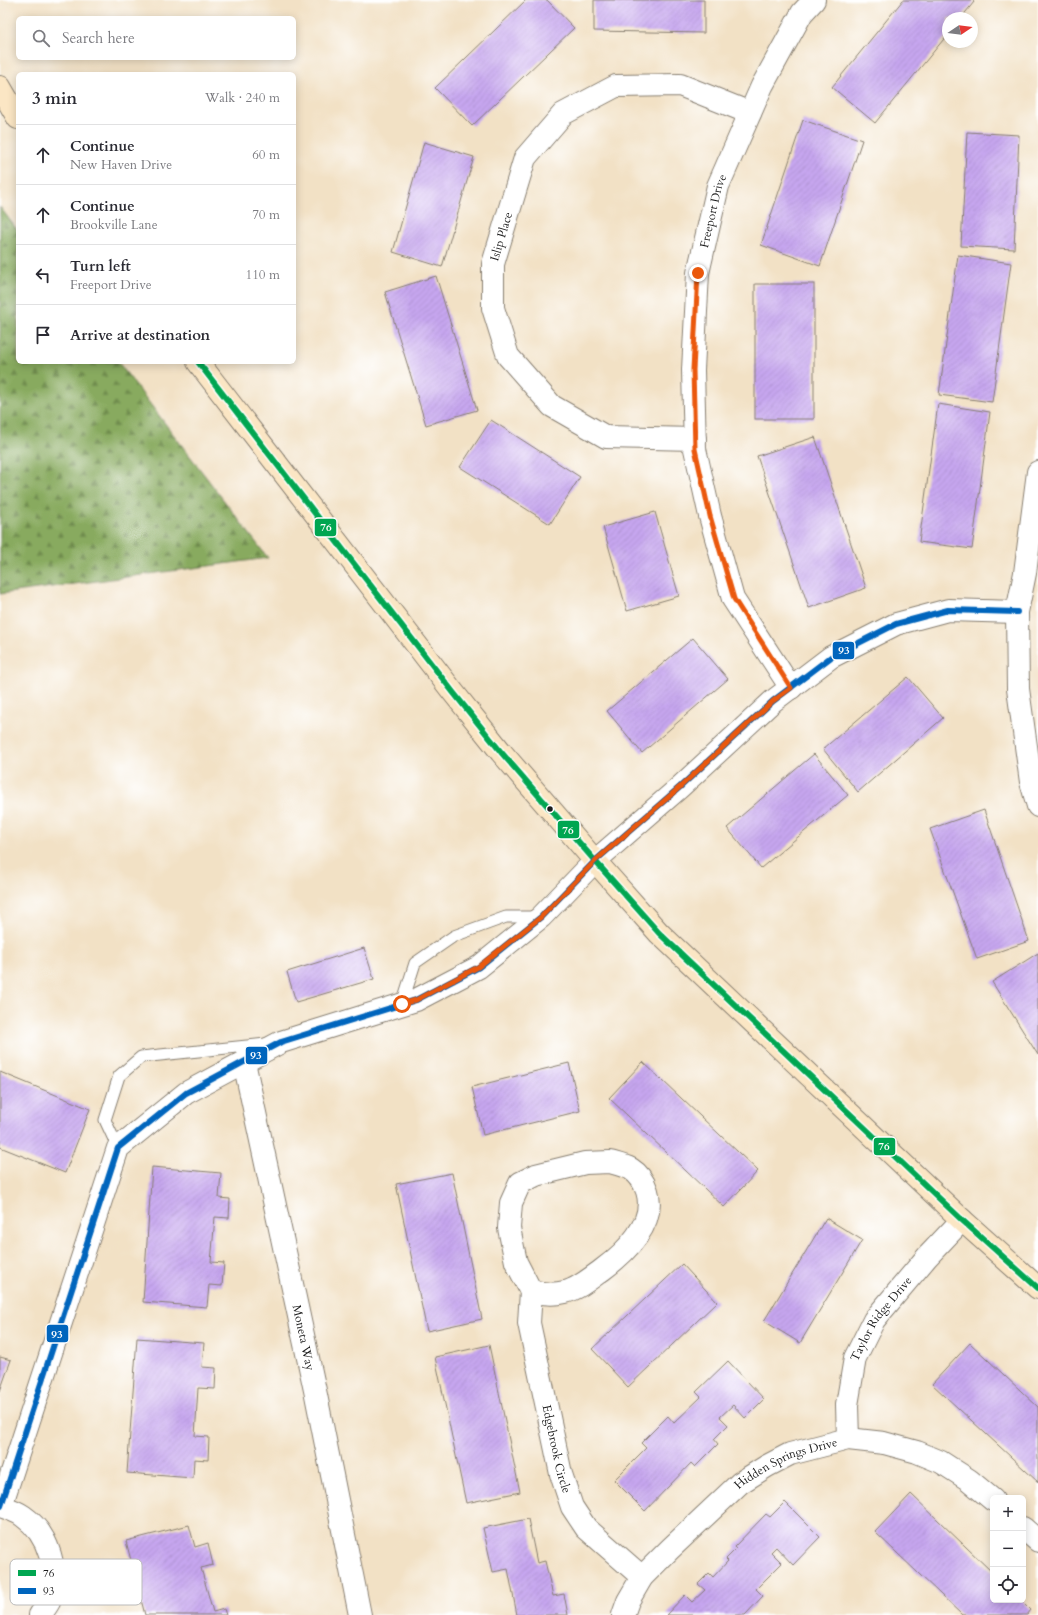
<!DOCTYPE html>
<meta charset="utf-8">
<style>
body{margin:0;font-family:Cardo,serif;background:#f7f7f7;color:#2b2b33}
.controls{position:absolute;right:12px;bottom:12px;display:grid;overflow:hidden;border-radius:6px;box-shadow:0 2px 10px #0003}
.controls button{width:36px;height:36px;display:grid;place-items:center;padding:0;border:0;border-bottom:1px solid #e1e1e2;background:#fff;color:#2b2b33;font:20px sans-serif}
.compass{position:absolute;left:942px;top:12px;width:36px;height:36px;border-radius:50%;background:#fff;box-shadow:0 2px 10px #0003;rotate:77deg}
.stop{position:absolute;width:12px;height:12px;margin:-9px;border:3px solid #ea580c;border-radius:50%;background:#fff}
.stop.end{background:#ea580c;border-color:#fff;box-shadow:0 1px 4px #0008}
.list{margin:0;padding:0;list-style:none}
h2{display:flex;justify-content:space-between;align-items:center;height:52px;margin:0;padding:0 16px;font-size:17px}
h2 small{font-size:13px;font-weight:400;color:#7c7c81}
.list li{display:grid;grid-template-columns:26px 1fr auto;gap:12px;align-items:center;box-sizing:border-box;height:60px;padding:0 16px;border-top:1px solid #e1e1e2}
.list b{display:block;font-size:15px;white-space:nowrap}
.list p{margin:0;font-size:13px;white-space:nowrap;color:#7c7c81}
.list em{font-size:13px;font-style:normal;color:#7c7c81}
.icon{flex:none;width:22px;height:22px;fill:none;stroke:currentColor;stroke-width:2;stroke-linecap:round;stroke-linejoin:round}
.map{position:relative;flex:none;width:1038px;height:1615px;overflow:hidden}
.search{position:absolute;background:#fff;box-shadow:0 2px 10px #0003;left:16px;top:16px;width:280px;height:44px;display:flex;align-items:center;gap:10px;box-sizing:border-box;padding:0 14px;border-radius:6px;color:#7c7c81;font-size:15px}
.panel{position:absolute;background:#fff;box-shadow:0 2px 10px #0003;left:16px;top:72px;width:280px;height:292px;border-radius:6px}
.map>svg:first-child{display:block}
.forest{fill:url(#forest-firs);stroke:#52633d}
.building{fill:url(#building-hatch)}
.lines{fill:none;stroke-linecap:round;stroke-linejoin:round}
.lane-casing{stroke:#877e70;stroke-width:13}
.street-casing{stroke:#877e70;stroke-width:24}
.secondary-casing{stroke:#877e70;stroke-width:24}
.lane{stroke:#fff;stroke-width:11}
.street{stroke:#fff;stroke-width:22}
.secondary{stroke:#fbe6c4;stroke-width:22}
.bus-1-casing{stroke:#fff;stroke-width:9}
.bus-2-casing{stroke:#fff;stroke-width:9}
.bus-1{stroke:#00a651;stroke-width:6}
.bus-2{stroke:#0065bd;stroke-width:6}
.route{stroke:#ea580c;stroke-width:5}
.bus-dot{fill:#1c1c1c;stroke:#fff;stroke-width:1.5}
.labels{text-anchor:middle;stroke-width:3.5;stroke-linejoin:round;paint-order:stroke}
.street-label{font-size:12px;fill:#1c1c1c;stroke:#fff}
.key{fill:#fff;stroke:#bbb;stroke-width:1}
.key-label{font-size:11px;fill:#1c1c1c}
.line-badge{stroke:#fff;stroke-width:1.5}
.badge-label{font-size:11px;text-anchor:middle;font-weight:bold;fill:#fff}
</style>
<div class="map">
<svg width="1038" height="1615" viewBox="0 0 1038 1615">
<defs>
<pattern id="forest-firs" width="22" height="20" patternUnits="userSpaceOnUse"><rect width="22" height="20" fill="#88aa5e"/><path d="M5 1l3.5 6h-7zM16 11l3.5 6h-7z" fill="#6e8a4d"/></pattern>
<pattern id="building-hatch" width="6" height="6" patternUnits="userSpaceOnUse"><rect width="6" height="6" fill="#c6a6ef"/><path d="M-1 1l2-2M0 6l6-6M5 7l2-2" fill="none" stroke="#aa8ecc"/></pattern>
</defs>
<rect width="100%" height="100%" fill="#fff"/>
<filter id="ink" filterUnits="userSpaceOnUse"><feTurbulence type="fractalNoise" baseFrequency=".025" numOctaves="2"/><feDisplacementMap in="SourceGraphic" scale="8" xChannelSelector="R" yChannelSelector="G"/><feConvolveMatrix kernelMatrix="1 2 1 2 8 2 1 2 1" color-interpolation-filters="sRGB"/></filter>
<filter id="wash" filterUnits="userSpaceOnUse"><feTurbulence type="fractalNoise" baseFrequency=".012" numOctaves="4" result="noise"/><feDisplacementMap in="SourceGraphic" scale="16" xChannelSelector="R" yChannelSelector="G"/><feGaussianBlur stdDeviation="0.9" result="paint"/><feColorMatrix in="noise" values="0 0 0 0 0 0 0 0 0 0 0 0 0 0 0 0 0 1.4 0 .05"/><feComposite in="paint" operator="in"/></filter>
<g filter="url(#wash)">
<rect width="100%" height="100%" fill="#f2e1c5"/>
<path class="forest" d="M 0,207 L 18,231 L 18,362 L 118,362 L 268,558 L 0,594 Z"/>
<g id="blocks">
<g class="building">
<path d="M 526,0 L 547,0 L 574,28 L 472,126 L 435,88 Z"/>
<path d="M 594,0 L 704,0 L 704,33 L 594,31 Z"/>
<path d="M 903,0 L 972,0 L 974,2 L 961,18 L 948,18 L 948,34 L 875,123 L 832,87 Z"/>
<path d="M 803,120 L 862,140 L 820,266 L 761,245 Z"/>
<path d="M 967,132 L 1019,135 L 1014,249 L 961,246 Z"/>
<path d="M 424,142 L 474,157 L 442,267 L 393,252 Z"/>
<path d="M 958,255 L 1011,263 L 992,402 L 939,395 Z"/>
<path d="M 436,276 L 477,410 L 426,425 L 385,292 Z"/>
<rect x="755" y="284" width="59" height="135"/>
<path d="M 938,404 L 990,412 L 972,549 L 919,542 Z"/>
<path d="M 491,420 L 580,477 L 550,524 L 460,467 Z"/>
<path d="M 815,437 L 866,588 L 809,608 L 757,456 Z"/>
<path d="M 655,512 L 679,596 L 627,611 L 603,527 Z"/>
<path d="M 693,638 L 728,679 L 642,753 L 607,711 Z"/>
<path d="M 908,677 L 943,718 L 858,792 L 823,749 Z"/>
<path d="M 814,754 L 848,795 L 761,868 L 727,828 Z"/>
<path d="M 984,810 L 1029,941 L 977,959 L 930,829 Z"/>
<path d="M 364,948 L 374,979 L 296,1002 L 287,972 Z"/>
<path d="M 1038,953 L 1038,1055 L 992,982 Z"/>
<path d="M 643,1062 L 758,1171 L 724,1207 L 609,1098 Z"/>
<path d="M 569,1063 L 580,1111 L 483,1135 L 472,1087 Z"/>
<path d="M 0,1072 L 90,1109 L 65,1173 L 0,1147 Z"/>
<path d="M 152,1167 L 221,1173 L 219,1198 L 230,1199 L 229,1218 L 215,1217 L 211,1262 L 224,1263 L 222,1286 L 209,1285 L 207,1307 L 143,1302 Z"/>
<path d="M 452,1173 L 482,1319 L 427,1331 L 396,1184 Z"/>
<path d="M 826,1218 L 862,1240 L 800,1343 L 764,1321 Z"/>
<path d="M 682,1264 L 717,1302 L 628,1387 L 592,1349 Z"/>
<path d="M 137,1338 L 204,1343 L 202,1367 L 216,1368 L 215,1389 L 198,1388 L 195,1436 L 209,1437 L 208,1460 L 194,1459 L 193,1478 L 127,1473 Z"/>
<path d="M 970,1343 L 1038,1407 L 1038,1482 L 932,1384 Z"/>
<path d="M 489,1345 L 520,1492 L 466,1503 L 435,1357 Z"/>
<path d="M 0,1357 L 11,1360 L 0,1391 Z"/>
<path d="M 728,1361 L 764,1399 L 745,1418 L 733,1405 L 720,1417 L 728,1425 L 714,1439 L 718,1444 L 695,1467 L 691,1463 L 645,1511 L 614,1480 L 646,1448 L 641,1443 L 668,1416 L 674,1423 L 701,1397 L 696,1392 Z"/>
<path d="M 911,1494 L 993,1573 L 993,1600 L 1021,1600 L 1031,1610 L 1027,1615 L 962,1615 L 875,1532 Z"/>
<path d="M 785,1502 L 820,1537 L 793,1565 L 776,1547 L 771,1552 L 782,1563 L 756,1589 L 763,1596 L 745,1615 L 666,1615 L 685,1595 L 692,1602 L 705,1590 L 698,1584 L 709,1573 L 713,1577 L 728,1561 L 726,1559 L 736,1549 L 734,1547 L 766,1514 L 770,1517 Z"/>
<path d="M 528,1519 L 537,1563 L 545,1561 L 553,1596 L 564,1594 L 568,1615 L 517,1615 L 508,1569 L 493,1572 L 483,1528 Z"/>
<path d="M 189,1525 L 195,1547 L 208,1543 L 213,1565 L 201,1568 L 213,1612 L 224,1609 L 226,1615 L 145,1615 L 126,1541 Z"/>
</g>
</g>
</g>
<g filter="url(#ink)">
<use href="#blocks" fill-opacity="0" stroke="#877e70" stroke-width="1"/>
<g class="lines">
<g class="lane-casing">
<g id="lane">
<path d="M 402,1004 L 415,963 L 454,936 L 506,917 L 539,917"/>
<path d="M 118,1148 L 105,1120 L 119,1076 L 141,1057 L 266,1044"/>
</g>
</g>
<g class="street-casing">
<g id="street">
<path id="s1" d="M 695,439 L 606,437 L 552,406 L 508,356 L 493,308 L 493,264 L 525,158 L 563,114 L 616,86 L 680,85 L 750,113"/>
<path d="M 1038,472 L 1025,573 L 1017,612 L 1018,689 L 1031,782 L 1038,806"/>
<path id="s2" d="M 791,688 L 733,599 L 710,516 L 695,449 L 693,370 L 698,273 L 718,186 L 762,86 L 802,13 L 814,0"/>
<path id="s3" d="M 244,1062 L 316,1395 L 360,1615"/>
<path d="M 610,1162 C 617,1164 625,1166 631,1169 C 639,1174 644,1182 647,1191 C 657,1223 625,1253 602,1270 C 591,1278 578,1289 565,1292 C 553,1295 543,1294 531,1291 L 516,1262 L 509,1228 L 511,1203 L 520,1183 L 536,1175 L 585,1163 Z"/>
<path id="s4" d="M 531,1291 L 529,1323 L 561,1474 L 572,1507 L 586,1528 L 642,1577"/>
<path id="s5" d="M 848,1439 L 847,1405 L 855,1358 L 874,1320 L 927,1257 L 962,1220"/>
<path d="M 0,1506 C 7,1508 16,1511 23,1516 C 49,1534 60,1572 49,1602 C 47,1606 43,1611 40,1615"/>
<path d="M 1,1506 L 118,1148 L 186,1093 L 281,1042 L 416,1000 L 479,967 L 541,917 L 595,861 L 680,787 L 773,701 L 831,657 L 896,624 L 948,610 L 1017,612"/>
<path d="M 1023,1528 L 1038,1541"/>
<path id="s6" d="M 623,1615 L 628,1601 L 642,1577 L 670,1549 L 740,1483 L 767,1466 L 790,1454 L 848,1439 L 884,1443 L 917,1452 L 941,1462 L 969,1480 L 993,1500"/>
</g>
</g>
<g class="secondary-casing">
<g id="secondary">
<path d="M 0,87 L 18,118"/>
<path d="M 198,362 L 453,692 L 501,752 L 595,861 L 659,933 L 962,1220 L 1038,1288"/>
</g>
</g>
<use href="#lane" class="lane"/>
<use href="#street" class="street"/>
<use href="#secondary" class="secondary"/>
<g class="bus-1-casing">
<path id="bus-1" d="M 198,362 L 453,692 L 501,752 L 595,861 L 659,933 L 962,1220 L 1038,1288"/>
</g>
<g class="bus-2-casing">
<path id="bus-2" d="M 1,1506 L 118,1148 L 186,1093 L 281,1042 L 416,1000 L 479,967 L 541,917 L 595,861 L 680,787 L 773,701 L 831,657 L 896,624 L 948,610 L 1017,612"/>
</g>
<use href="#bus-1" class="bus-1"/>
<use href="#bus-2" class="bus-2"/>
</g>
</g>
<g class="lines" filter="url(#ink)">
<path class="route" d="M 402,1004 L 416,1000 L 478,967 L 541,917 L 595,861 L 680,787 L 773,701 L 791,688 L 734,599 L 710,516 L 695,449 L 693,370 L 698,273"/>
</g>
<circle class="bus-dot" cx="550" cy="809" r="3.5"/>
<g class="labels">
<g class="street-label">
<text dy="4" stroke="none"><textPath href="#s2" startOffset="501">Freeport Drive</textPath></text>
<text dy="4" stroke="none"><textPath href="#s1" startOffset="341">Islip Place</textPath></text>
<text dy="4" stroke="none"><textPath href="#s5" startOffset="129">Taylor Ridge Drive</textPath></text>
<text dy="4" stroke="none"><textPath href="#s3" startOffset="282">Moneta Way</textPath></text>
<text dy="4" stroke="none"><textPath href="#s4" startOffset="161">Edgebrook Circle</textPath></text>
<text dy="4" stroke="none"><textPath href="#s6" startOffset="229">Hidden Springs Drive</textPath></text>
</g>
</g>
<rect x="10" y="1559" width="132" height="46" rx="6" class="key"/>
<rect x="18" y="1570" width="18" height="6" fill="#00a651"/>
<rect x="18" y="1588" width="18" height="6" fill="#0065bd"/>
<g class="key-label">
<text x="43" y="1577">76</text>
<text x="43" y="1595">93</text>
</g>
<g class="line-badge">
<rect x="314" y="518" width="23" height="19" rx="4" fill="#00a651"/>
<rect x="832" y="641" width="23" height="19" rx="4" fill="#0065bd"/>
<rect x="557" y="820" width="23" height="19" rx="4" fill="#00a651"/>
<rect x="245" y="1046" width="23" height="19" rx="4" fill="#0065bd"/>
<rect x="873" y="1137" width="23" height="19" rx="4" fill="#00a651"/>
<rect x="46" y="1324" width="23" height="19" rx="4" fill="#0065bd"/>
</g>
<g class="badge-label">
<text x="326" y="531">76</text>
<text x="844" y="654">93</text>
<text x="568" y="834">76</text>
<text x="256" y="1059">93</text>
<text x="884" y="1150">76</text>
<text x="57" y="1338">93</text>
</g>
</svg>
<div class="controls">
<button>+</button>
<button>−</button>
<button><svg class="icon" aria-label="locate" viewBox="0 0 24 24"><circle cx="12" cy="12" r="6"/><path d="M12 2v4M12 18v4M2 12h4M18 12h4"/></svg></button>
</div>
<svg class="compass" viewBox="-18 -18 36 36"><path d="M0-13l5 13h-10z" fill="#e53935"/><path d="M0 13l5-13h-10z" fill="#7c7c81"/></svg>
<div class="stop" style="left:402px;top:1004px"></div>
<div class="stop end" style="left:698px;top:273px"></div>
<div class="search"><svg class="icon" aria-label="search" viewBox="0 0 24 24"><circle cx="10" cy="10" r="6"/><path d="M15 15l6 6"/></svg>Search here</div>
<section class="panel">
<h2>3 min<small>Walk · 240 m</small></h2>
<ul class="list">
<li><svg class="icon" aria-label="ahead" viewBox="0 0 24 24"><path d="M12 20V5M6 11l6-6 6 6"/></svg><div><b>Continue</b><p>New Haven Drive</p></div><em>60 m</em></li>
<li><svg class="icon" aria-label="ahead" viewBox="0 0 24 24"><path d="M12 20V5M6 11l6-6 6 6"/></svg><div><b>Continue</b><p>Brookville Lane</p></div><em>70 m</em></li>
<li><svg class="icon" aria-label="left" viewBox="0 0 24 24"><path d="M17 20v-9H6M10 6l-5 5 5 5"/></svg><div><b>Turn left</b><p>Freeport Drive</p></div><em>110 m</em></li>
<li><svg class="icon" aria-label="arrive" viewBox="0 0 24 24"><path d="M6 21V4h12l-3 4 3 4H6"/></svg><div><b>Arrive at destination</b></div></li>
</ul>
</section>
</div>
